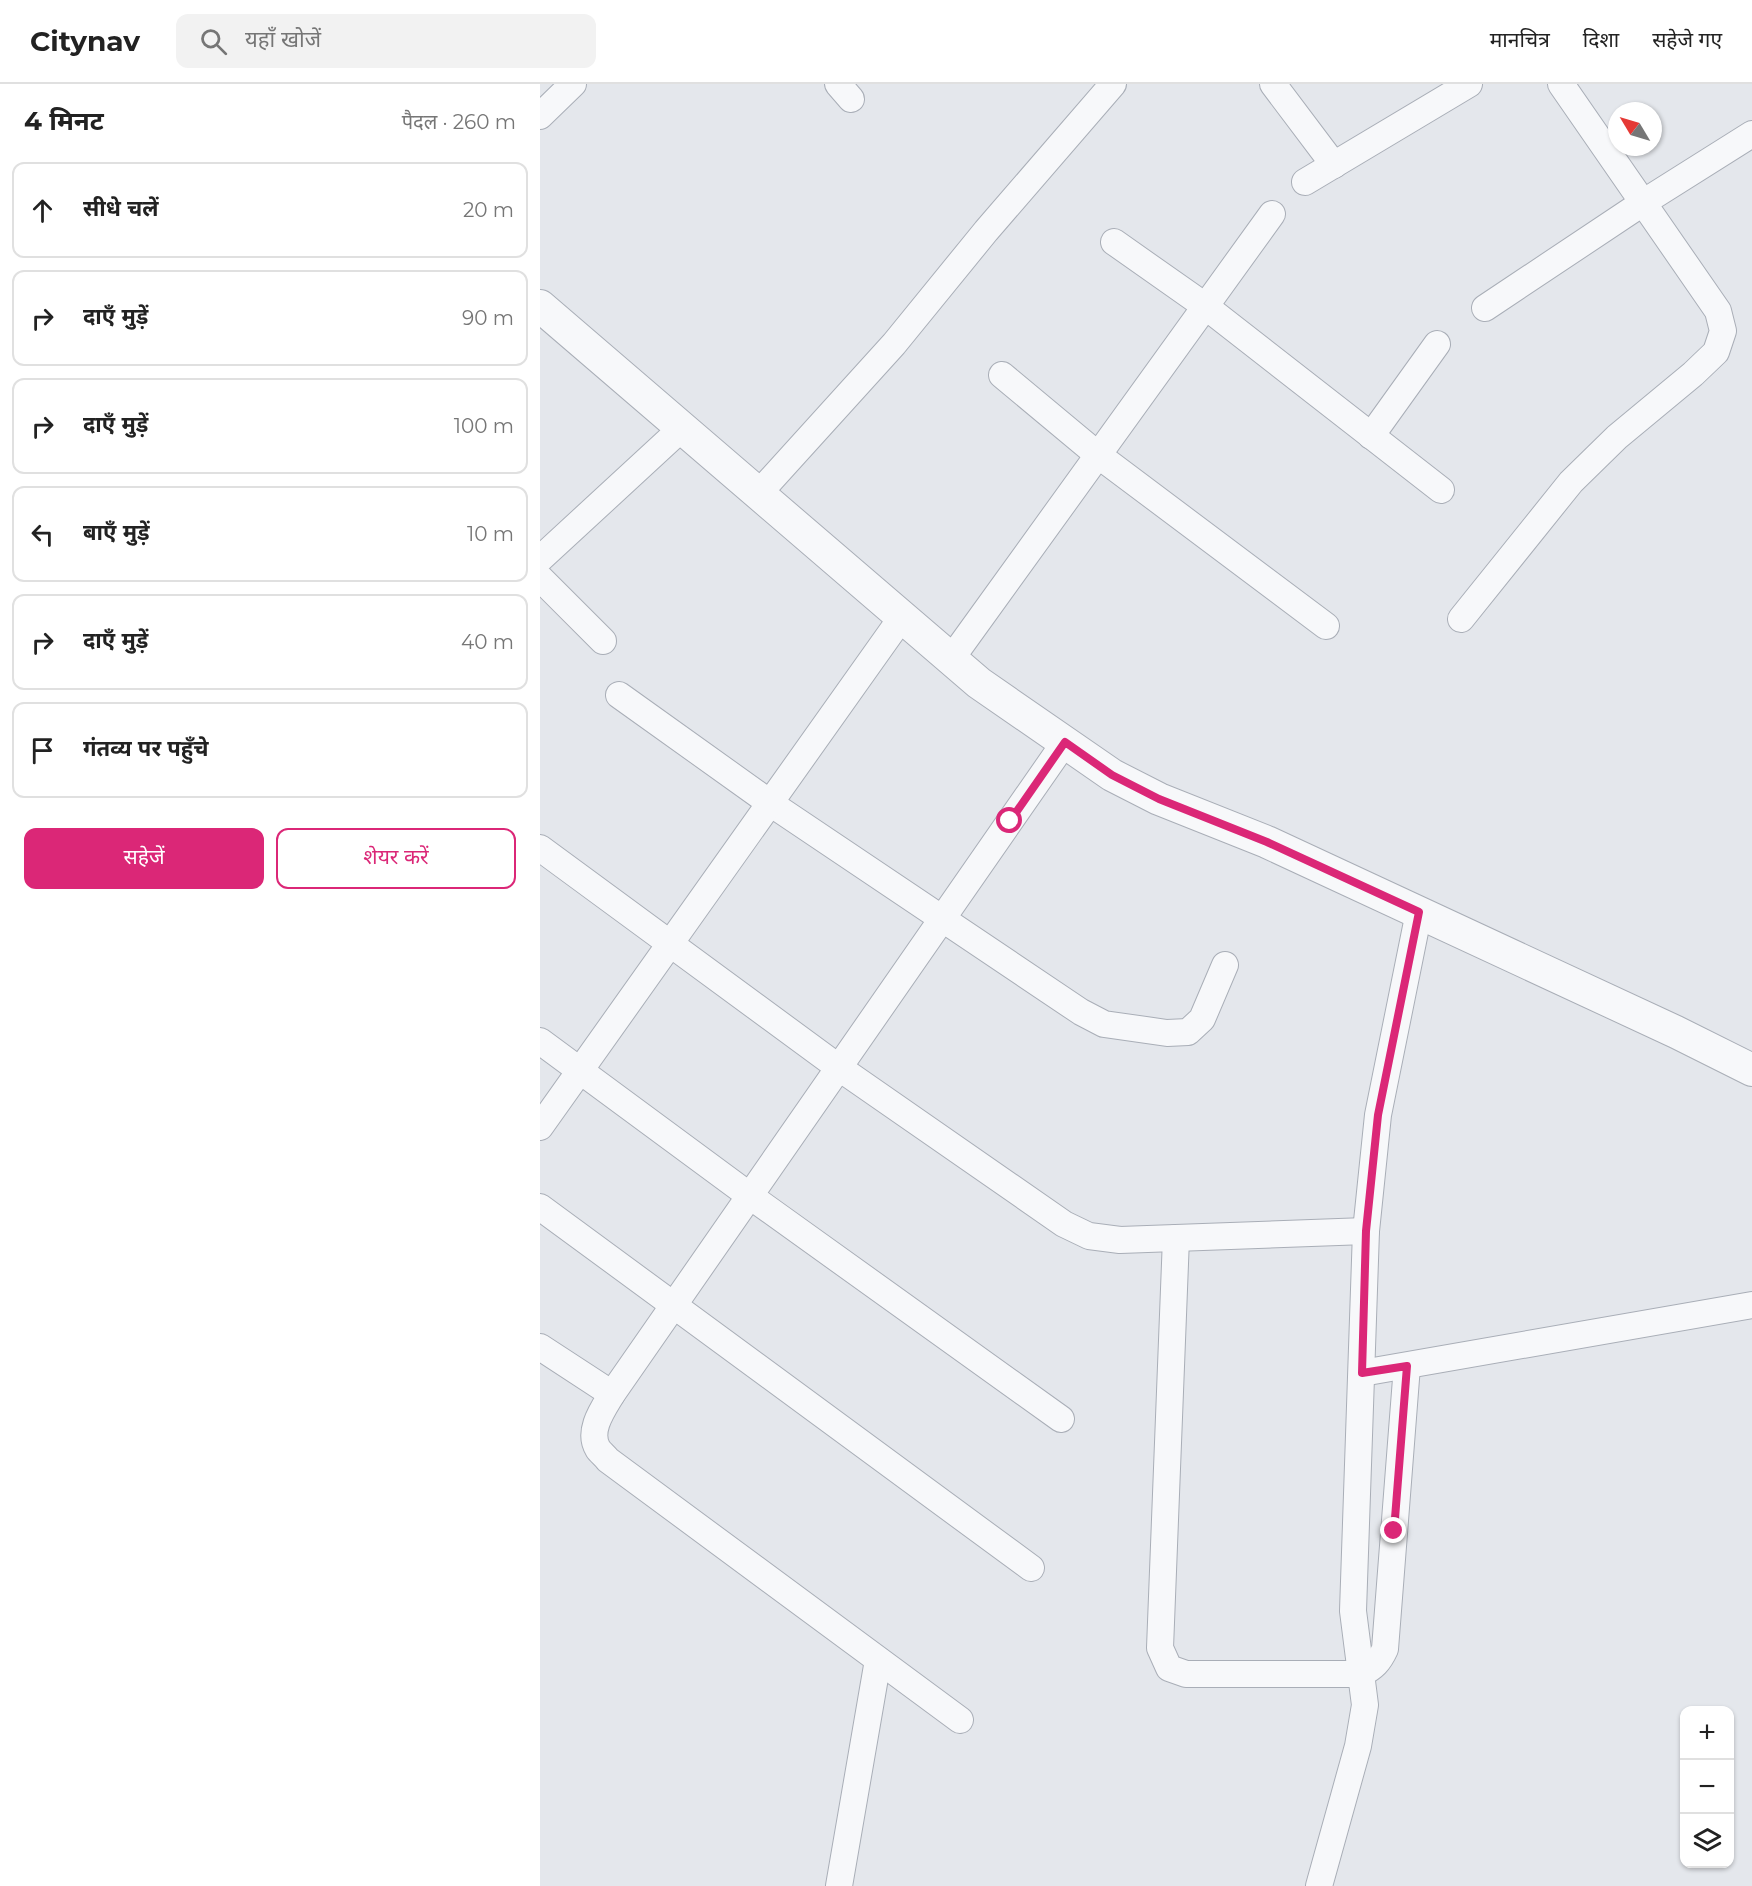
<!DOCTYPE html>
<html lang="hi">
<meta charset="utf-8">
<style>
body{margin:0;font-family:Montserrat,"Noto Sans Devanagari",sans-serif;background:#f2f2f2;color:#222}
.controls{position:absolute;right:18px;bottom:18px;display:grid;overflow:hidden;border-radius:12px;box-shadow:0 2px 4px #0004}
.controls button{width:54px;height:54px;display:grid;place-items:center;padding:0;border:0;border-bottom:2px solid #e0e0e0;background:#fff;color:#222;font:30px sans-serif}
.compass{position:absolute;left:1068px;top:18px;width:54px;height:54px;border-radius:50%;background:#fff;box-shadow:0 2px 4px #0004;rotate:308deg}
.stop{position:absolute;width:18px;height:18px;margin:-14px;border:4px solid #db2777;border-radius:50%;background:#fff}
.stop.end{background:#db2777;border-color:#fff;box-shadow:0 2px 6px #0008}
.list{margin:0;padding:0;list-style:none}
h2{display:flex;justify-content:space-between;align-items:center;height:78px;margin:0;padding:0 24px;font-size:26px}
h2 small{font-size:20px;font-weight:400;color:#767676}
.list li{display:grid;grid-template-columns:39px 1fr auto;gap:18px;align-items:center;box-sizing:border-box;height:96px;margin:0 12px 12px;padding:0 12px;border:2px solid #e0e0e0;border-radius:12px}
.list b{display:block;font-size:22px;white-space:nowrap}
.list em{font-size:20px;font-style:normal;color:#767676}
.actions{display:flex;gap:12px;padding:18px 24px}
.actions a{flex:1;padding:14px 0;border:2px solid #db2777;border-radius:12px;text-align:center;font-size:21px;color:#db2777}
.actions .main{background:#db2777;color:#fff}
.icon{flex:none;width:33px;height:33px;fill:none;stroke:currentColor;stroke-width:2;stroke-linecap:round;stroke-linejoin:round}
.map{position:relative;flex:none;width:1212px;height:1802px;overflow:hidden}
header{display:flex;align-items:center;gap:36px;box-sizing:border-box;height:84px;padding:0 30px;background:#fff;border-bottom:2px solid #e0e0e0}
header strong{font-size:28px}
nav{display:flex;gap:33px;margin-inline-start:auto;font-size:21px}
.search{width:420px;height:54px;background:#f2f2f2;display:flex;align-items:center;gap:15px;box-sizing:border-box;padding:0 21px;border-radius:12px;color:#767676;font-size:22px}
main{display:flex}
aside{flex:1;background:#fff}
.map>svg:first-child{display:block}
.lines{fill:none;stroke-linecap:round;stroke-linejoin:round}
.minor-casing{stroke:#a9aeb7;stroke-width:28}
.tertiary-casing{stroke:#a9aeb7;stroke-width:34}
.minor{stroke:#f7f8fa;stroke-width:26}
.tertiary{stroke:#f7f8fa;stroke-width:32}
.route{stroke:#db2777;stroke-width:8}
</style>
<header>
<strong>Citynav</strong>
<div class="search"><svg class="icon" aria-label="search" viewBox="0 0 24 24"><circle cx="10" cy="10" r="6"/><path d="M15 15l6 6"/></svg>यहाँ खोजें</div>
<nav><a>मानचित्र</a><a>दिशा</a><a>सहेजे गए</a></nav>
</header>
<main>
<aside>
<h2>4 मिनट<small>पैदल · 260 m</small></h2>
<ul class="list">
<li><svg class="icon" aria-label="ahead" viewBox="0 0 24 24"><path d="M12 20V5M6 11l6-6 6 6"/></svg><div><b>सीधे चलें</b></div><em>20 m</em></li>
<li><svg class="icon" aria-label="right" viewBox="0 0 24 24"><path d="M7 20v-9h11M14 6l5 5-5 5"/></svg><div><b>दाएँ मुड़ें</b></div><em>90 m</em></li>
<li><svg class="icon" aria-label="right" viewBox="0 0 24 24"><path d="M7 20v-9h11M14 6l5 5-5 5"/></svg><div><b>दाएँ मुड़ें</b></div><em>100 m</em></li>
<li><svg class="icon" aria-label="left" viewBox="0 0 24 24"><path d="M17 20v-9H6M10 6l-5 5 5 5"/></svg><div><b>बाएँ मुड़ें</b></div><em>10 m</em></li>
<li><svg class="icon" aria-label="right" viewBox="0 0 24 24"><path d="M7 20v-9h11M14 6l5 5-5 5"/></svg><div><b>दाएँ मुड़ें</b></div><em>40 m</em></li>
<li><svg class="icon" aria-label="arrive" viewBox="0 0 24 24"><path d="M6 21V4h12l-3 4 3 4H6"/></svg><div><b>गंतव्य पर पहुँचे</b></div></li>
</ul>
<div class="actions"><a class="main">सहेजें</a><a>शेयर करें</a></div>
</aside>
<div class="map">
<svg width="1212" height="1802" viewBox="0 0 1212 1802">
<rect width="100%" height="100%" fill="#e4e7ec"/>
<g class="lines">
<g class="minor-casing">
<g id="minor">
<path d="M 298,0 L 311,15"/>
<path d="M 733,0 L 794,81"/>
<path d="M 0,32 L 33,0"/>
<path d="M 765,98 L 929,0"/>
<path d="M 574,158 L 665,222 L 901,406"/>
<path d="M 945,224 L 1104,118 L 1212,50"/>
<path d="M 462,291 L 558,371 L 786,542"/>
<path d="M 831,352 L 897,260"/>
<path d="M 218,410 L 354,260 L 446,147 L 573,0"/>
<path d="M 0,475 L 142,344"/>
<path d="M 0,494 L 63,557"/>
<path d="M 921,535 L 1031,398 L 1077,353 L 1153,290 L 1176,268 L 1183,247 L 1178,227 L 1021,0"/>
<path d="M 411,575 L 732,130"/>
<path d="M 79,611 L 230,719 L 541,928 L 564,940 L 627,949 L 648,948 L 662,935 L 685,881"/>
<path d="M 0,764 L 298,983 L 524,1140 L 549,1152 L 580,1156 L 826,1147"/>
<path d="M 0,957 L 210,1112 L 521,1335"/>
<path d="M 0,1043 L 362,533"/>
<path d="M 0,1123 L 491,1484"/>
<path d="M 636,1154 L 620,1564 L 629,1584 L 646,1590 L 821,1590 C 834,1583 839,1578 845,1565 L 867,1282"/>
<path d="M 0,1263 L 72,1310"/>
<path d="M 822,1289 L 1212,1221"/>
<path d="M 420,1636 L 68,1376 C 65,1372 60,1368 58,1365 C 47,1347 63,1325 72,1310 L 525,658"/>
<path d="M 299,1802 L 338,1576"/>
<path d="M 779,1802 L 818,1662 L 825,1621 L 813,1527 L 826,1147 L 838,1031 L 879,828"/>
</g>
</g>
<g class="tertiary-casing">
<path id="tertiary" d="M 0,222 L 439,599 L 572,691 L 619,715 L 727,758 L 1136,948 L 1212,986"/>
</g>
<use href="#minor" class="minor"/>
<use href="#tertiary" class="tertiary"/>
</g>
<g class="lines">
<path class="route" d="M 470,737 L 525,658 L 572,691 L 619,715 L 727,758 L 879,828 L 838,1031 L 826,1147 L 822,1289 L 867,1282 L 854,1447"/>
</g>
</svg>
<div class="controls">
<button>+</button>
<button>−</button>
<button><svg class="icon" aria-label="layers" viewBox="0 0 24 24"><path d="M12 4l9 5-9 5-9-5zM3 14l9 5 9-5"/></svg></button>
</div>
<svg class="compass" viewBox="-18 -18 36 36"><path d="M0-13l5 13h-10z" fill="#e53935"/><path d="M0 13l5-13h-10z" fill="#767676"/></svg>
<div class="stop" style="left:470px;top:737px"></div>
<div class="stop end" style="left:854px;top:1447px"></div>
</div>
</main>
